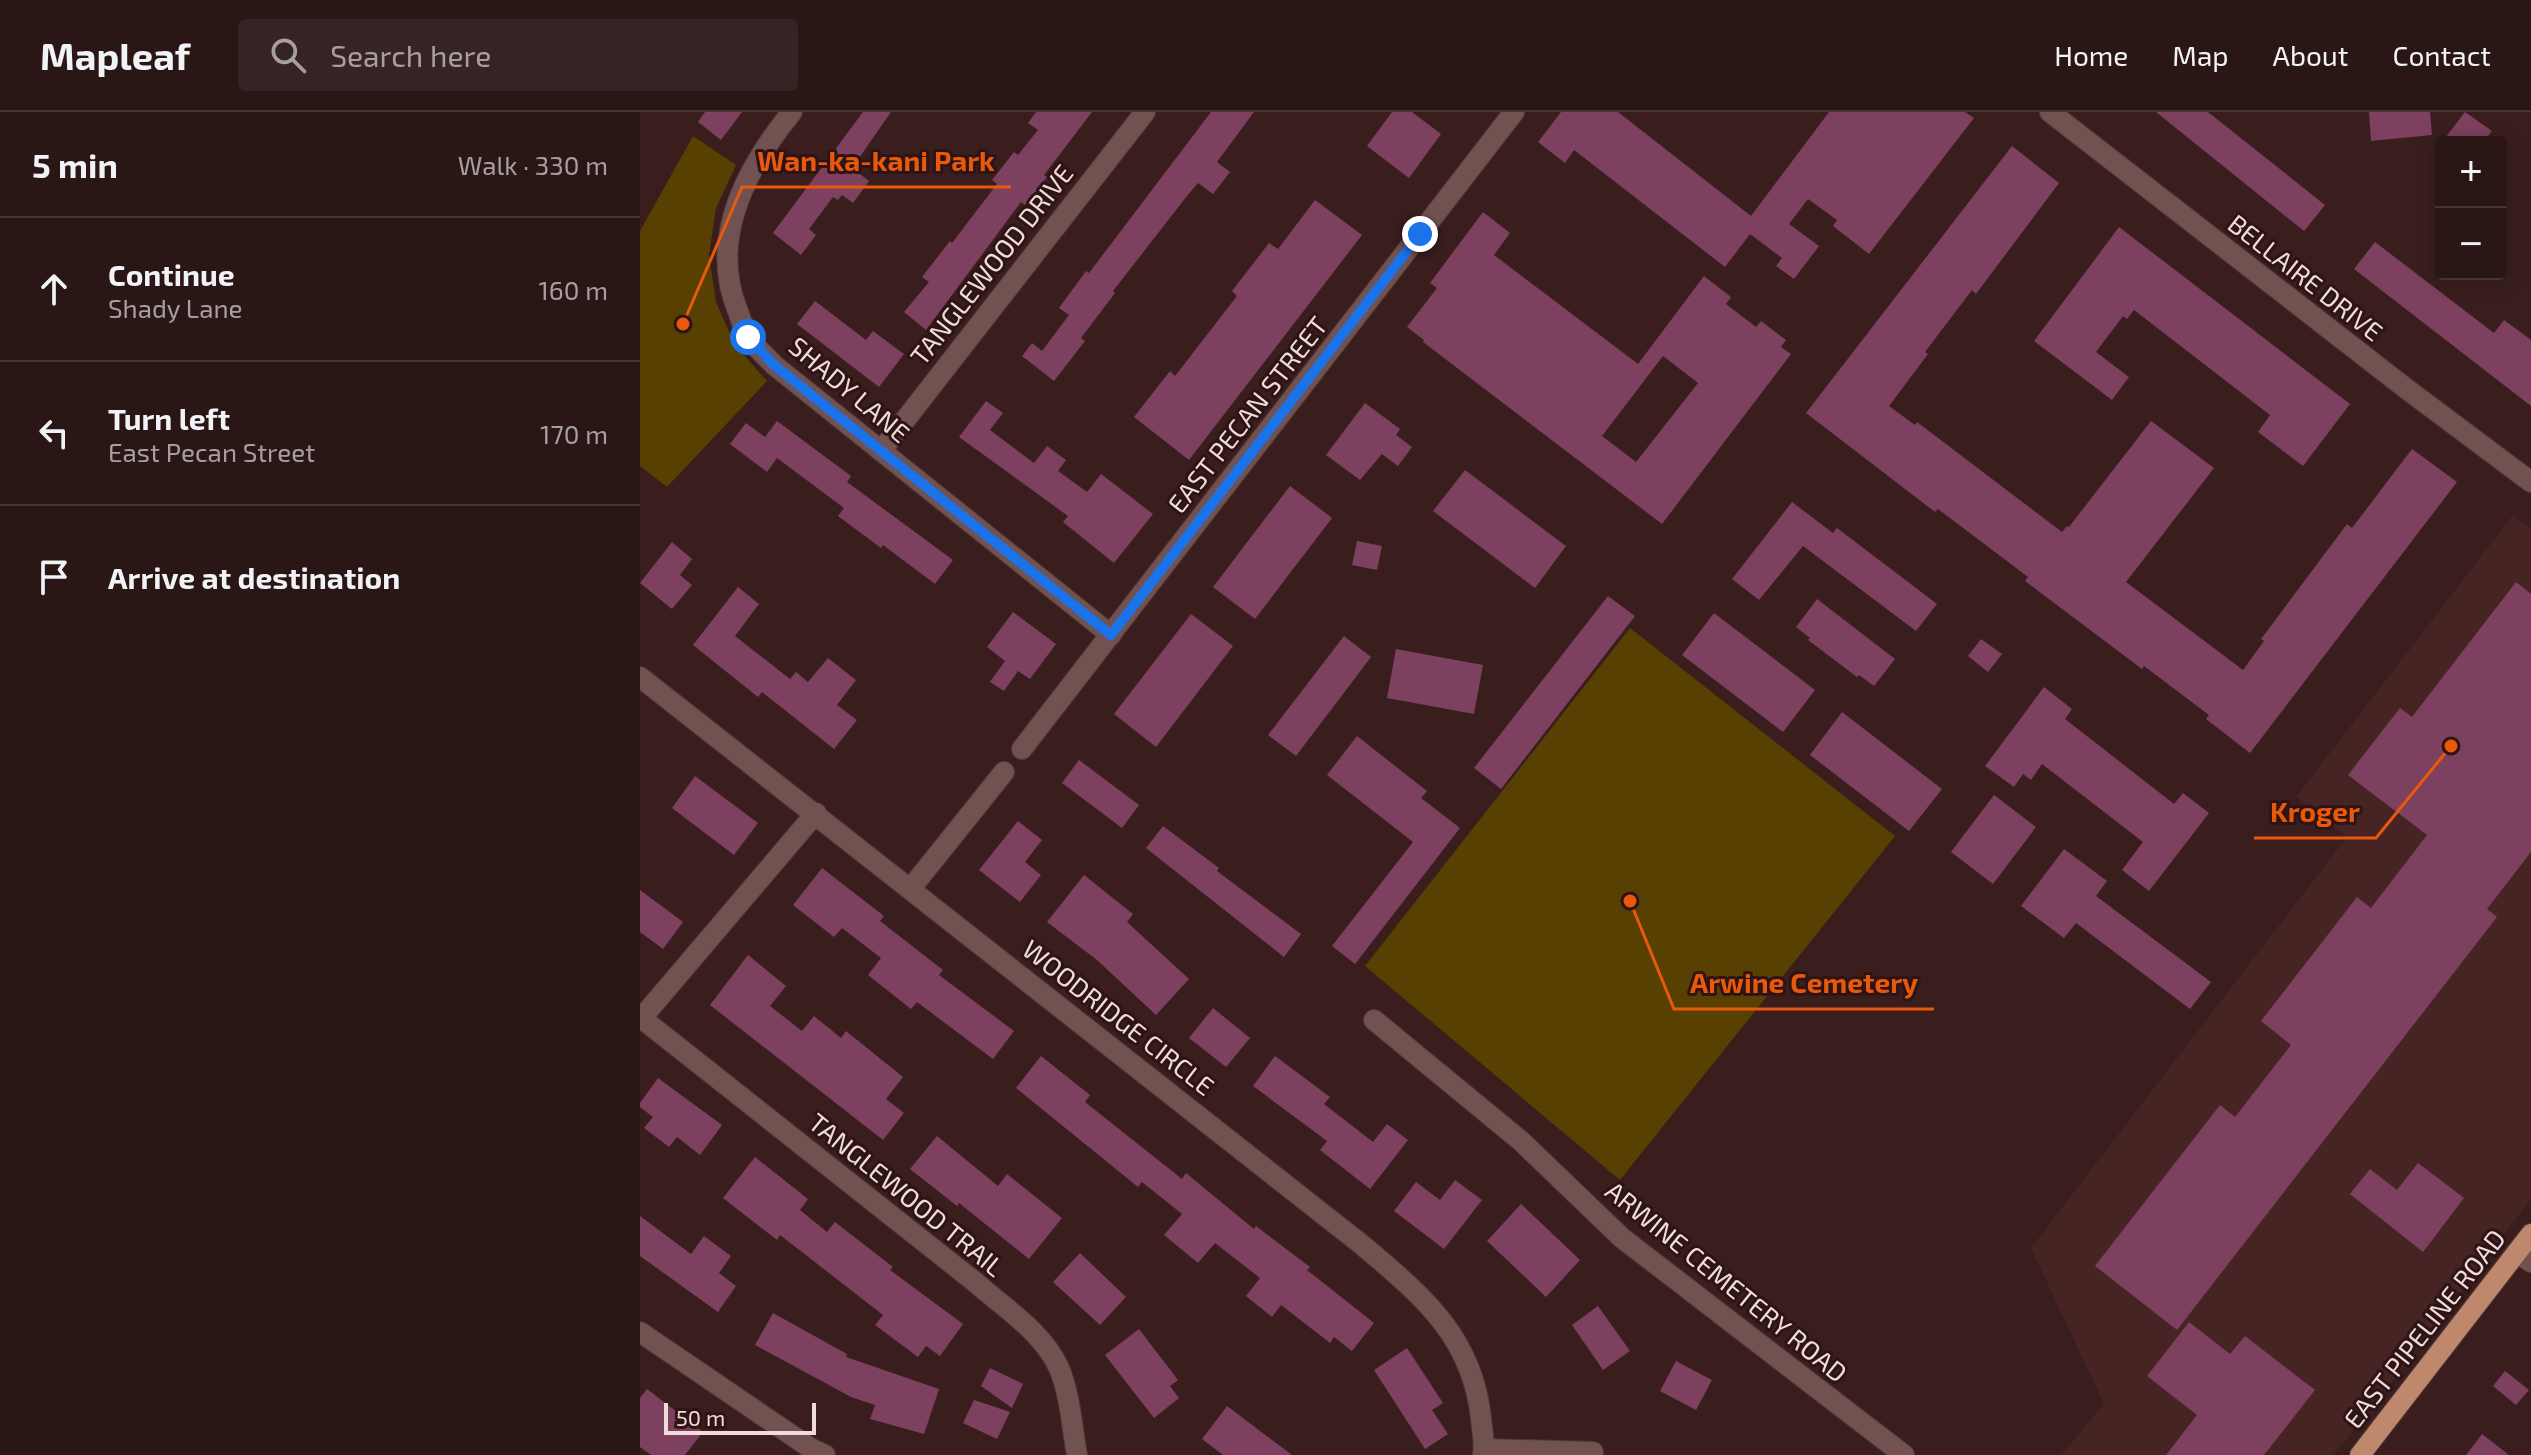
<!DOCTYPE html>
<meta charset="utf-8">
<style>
body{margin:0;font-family:"Exo 2",sans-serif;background:#372323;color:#f1f3f6}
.controls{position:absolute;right:24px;top:24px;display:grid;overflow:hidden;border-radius:8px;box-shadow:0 4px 20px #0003}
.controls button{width:72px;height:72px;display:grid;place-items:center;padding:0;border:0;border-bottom:2px solid #473535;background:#2b1616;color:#f1f3f6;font:40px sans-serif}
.scale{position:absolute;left:24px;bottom:20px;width:152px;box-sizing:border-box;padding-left:8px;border:4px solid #efdcdb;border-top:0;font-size:22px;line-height:28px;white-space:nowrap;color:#efdcdb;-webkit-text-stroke:6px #2e1414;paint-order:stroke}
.stop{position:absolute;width:24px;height:24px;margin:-18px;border:6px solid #1a73e8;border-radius:50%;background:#fff}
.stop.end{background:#1a73e8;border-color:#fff;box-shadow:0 2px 8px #0008}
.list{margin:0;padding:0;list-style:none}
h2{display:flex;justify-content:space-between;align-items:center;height:104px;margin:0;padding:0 32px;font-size:34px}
h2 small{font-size:26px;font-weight:400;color:#a69fa1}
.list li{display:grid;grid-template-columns:52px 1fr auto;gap:24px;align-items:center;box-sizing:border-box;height:144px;padding:0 32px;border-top:2px solid #473535}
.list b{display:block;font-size:30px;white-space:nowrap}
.list p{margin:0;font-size:26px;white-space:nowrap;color:#a69fa1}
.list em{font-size:26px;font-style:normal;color:#a69fa1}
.icon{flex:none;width:44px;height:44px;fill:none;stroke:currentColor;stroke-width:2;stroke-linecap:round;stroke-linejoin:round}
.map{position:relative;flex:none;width:1891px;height:1343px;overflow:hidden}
header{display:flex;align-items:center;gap:48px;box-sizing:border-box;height:112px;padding:0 40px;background:#2b1616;border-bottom:2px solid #473535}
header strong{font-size:38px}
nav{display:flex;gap:44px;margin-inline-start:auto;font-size:28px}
.search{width:560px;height:72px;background:#372323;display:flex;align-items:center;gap:20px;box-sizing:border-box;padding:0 28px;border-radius:8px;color:#a69fa1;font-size:30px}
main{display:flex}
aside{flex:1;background:#2b1616}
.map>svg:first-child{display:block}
.built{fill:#462423}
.green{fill:#584003}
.building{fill:#7e405f;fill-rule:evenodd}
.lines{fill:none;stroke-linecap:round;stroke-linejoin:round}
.minor-casing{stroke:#513a3a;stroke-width:22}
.major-casing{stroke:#513a3a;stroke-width:22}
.minor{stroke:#725251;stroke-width:20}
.major{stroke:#bf876b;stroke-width:20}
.route{stroke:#1a73e8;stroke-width:10}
.labels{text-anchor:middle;stroke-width:6;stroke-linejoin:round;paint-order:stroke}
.street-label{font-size:26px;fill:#efdcdb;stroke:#2e1414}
.leader{fill:none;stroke:#e8590c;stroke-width:3}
.callout-dot{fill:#e8590c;stroke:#2e1414;stroke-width:3}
.callout-label{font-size:28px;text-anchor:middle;font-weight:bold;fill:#e8590c;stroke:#2e1414;stroke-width:6;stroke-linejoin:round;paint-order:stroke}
</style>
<header>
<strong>Mapleaf</strong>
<div class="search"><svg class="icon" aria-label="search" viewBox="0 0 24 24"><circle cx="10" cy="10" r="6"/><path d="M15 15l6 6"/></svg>Search here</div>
<nav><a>Home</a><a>Map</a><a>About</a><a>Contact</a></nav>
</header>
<main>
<aside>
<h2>5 min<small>Walk · 330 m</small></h2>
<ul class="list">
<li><svg class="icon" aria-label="ahead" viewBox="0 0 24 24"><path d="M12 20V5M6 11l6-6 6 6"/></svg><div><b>Continue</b><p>Shady Lane</p></div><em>160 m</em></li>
<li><svg class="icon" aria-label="left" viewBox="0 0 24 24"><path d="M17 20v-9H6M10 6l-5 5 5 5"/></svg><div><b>Turn left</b><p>East Pecan Street</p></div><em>170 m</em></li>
<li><svg class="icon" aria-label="arrive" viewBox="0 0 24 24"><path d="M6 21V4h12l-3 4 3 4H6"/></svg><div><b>Arrive at destination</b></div></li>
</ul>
</aside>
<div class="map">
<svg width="1891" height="1343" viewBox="0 0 1891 1343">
<rect width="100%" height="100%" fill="#391e1d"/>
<path class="built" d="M 1873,403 L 1891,417 L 1891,1087 L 1723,1308 L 1693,1343 L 1421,1343 L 1464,1292 L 1391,1136 L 1707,725 L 1656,685 Z"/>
<g class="green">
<path d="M 53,24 L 96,53 L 76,96 L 69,143 L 76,190 L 95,233 L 127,269 L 27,375 L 0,354 L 0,119 Z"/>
<path d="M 990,516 L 1255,724 L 980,1068 L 725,854 Z"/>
</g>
<g class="building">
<path d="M 65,0 L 102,0 L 81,28 L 58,10 Z"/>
<path d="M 223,0 L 251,0 L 212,56 L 229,69 L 213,91 L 202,83 L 198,88 L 193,85 L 169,117 L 176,123 L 161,143 L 133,121 Z"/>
<path d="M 396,0 L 452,0 L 404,63 L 407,65 L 385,93 L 381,90 L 286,218 L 264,200 L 289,170 L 282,165 L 310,129 L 312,131 L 357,72 L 352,68 L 374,40 L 378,43 L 398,18 L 388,11 Z"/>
<path d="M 571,0 L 614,0 L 577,50 L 590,60 L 573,82 L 558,71 L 547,84 L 473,179 L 475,181 L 441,226 L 445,229 L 414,269 L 382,244 L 392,231 L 402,239 L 429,203 L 419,196 L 446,159 L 449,161 Z"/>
<path d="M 752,0 L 772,0 L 801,22 L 769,66 L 727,34 Z"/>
<path d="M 921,0 L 978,0 L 1111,104 L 1189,0 L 1325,0 L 1334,6 L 1229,142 L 1193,114 L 1197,108 L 1168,87 L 1149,112 L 1179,134 L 1154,167 L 1136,154 L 1142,146 L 1110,122 L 1085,155 L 934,38 L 925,51 L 898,30 Z"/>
<path d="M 1516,0 L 1568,0 L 1685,93 L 1664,119 Z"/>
<path d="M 1729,0 L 1790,0 L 1792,23 L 1731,29 Z"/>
<path d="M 1825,0 L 1852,19 L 1843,30 L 1802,30 Z"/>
<path d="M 1372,34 L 1419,71 L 1336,182 L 1332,178 L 1285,240 L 1288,242 L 1249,294 L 1275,313 L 1277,310 L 1422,420 L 1427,414 L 1429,415 L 1511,309 L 1574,356 L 1486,470 L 1603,558 L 1624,529 L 1621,527 L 1707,412 L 1712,416 L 1772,337 L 1817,370 L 1610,641 L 1566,607 L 1569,603 L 1504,554 L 1502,557 L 1385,469 L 1388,465 L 1298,397 L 1295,400 L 1166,301 Z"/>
<path d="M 675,88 L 722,123 L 549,348 L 494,305 L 530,259 L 535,264 L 597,184 L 592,179 L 629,131 L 638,137 Z"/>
<path d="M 843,100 L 870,121 L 854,143 L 998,252 L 1064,164 L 1091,185 L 1086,192 L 1116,215 L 1121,209 L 1146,228 L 1141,235 L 1151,242 L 1022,412 L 783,230 L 784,228 L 767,215 L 797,176 L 790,171 ZM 1023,244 L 1058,271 L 996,350 L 962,324 Z"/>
<path d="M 1479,115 L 1710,292 L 1663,354 L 1618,320 L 1630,303 L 1494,198 L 1487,207 L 1483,204 L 1456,240 L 1489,265 L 1472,288 L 1394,229 Z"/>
<path d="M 1735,130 L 1854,221 L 1864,208 L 1891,228 L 1891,294 L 1714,157 Z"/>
<path d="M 175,189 L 226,228 L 233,219 L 264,242 L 239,275 L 157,212 Z"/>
<path d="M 346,289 L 363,301 L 350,318 L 394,351 L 407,334 L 426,348 L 418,359 L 447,380 L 461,362 L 513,402 L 474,451 L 423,410 L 428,404 L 319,325 Z"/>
<path d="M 725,291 L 760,317 L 756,323 L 772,335 L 758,354 L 742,342 L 720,368 L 686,343 Z"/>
<path d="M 137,309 L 211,364 L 207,370 L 313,448 L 295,472 L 243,433 L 241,436 L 198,404 L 204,396 L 137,346 L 127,360 L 90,332 L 106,311 L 125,325 Z"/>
<path d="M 825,358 L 926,434 L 895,476 L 793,399 Z"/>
<path d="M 650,374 L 692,406 L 615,507 L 573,475 Z"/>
<path d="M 1152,390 L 1193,421 L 1197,416 L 1297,492 L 1276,519 L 1163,434 L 1119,488 L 1092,467 Z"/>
<path d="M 717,429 L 742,434 L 737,458 L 712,453 Z"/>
<path d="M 32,430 L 52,447 L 40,463 L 52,473 L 32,497 L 0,471 Z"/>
<path d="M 1876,470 L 1891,482 L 1891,740 L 1847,797 L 1857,805 L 1537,1218 L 1455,1154 L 1580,993 L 1595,1005 L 1651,933 L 1621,909 L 1717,785 L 1731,796 L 1787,723 L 1708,663 L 1760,596 L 1772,605 Z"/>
<path d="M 98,475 L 119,492 L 95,524 L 150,567 L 156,560 L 168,570 L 188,546 L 216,568 L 197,593 L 217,608 L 194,637 L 122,580 L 118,585 L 53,533 Z"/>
<path d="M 968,484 L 995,504 L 861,677 L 834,656 Z"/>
<path d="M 1177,487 L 1255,547 L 1234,574 L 1219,563 L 1217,565 L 1168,528 L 1170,526 L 1156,515 Z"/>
<path d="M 373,500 L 416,532 L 390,567 L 378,559 L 364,579 L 350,570 L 365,549 L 347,535 Z"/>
<path d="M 1074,501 L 1175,578 L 1143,620 L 1042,543 Z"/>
<path d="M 551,502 L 593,534 L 516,635 L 474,602 Z"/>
<path d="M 704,524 L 731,545 L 656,644 L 628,623 Z"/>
<path d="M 1341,527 L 1362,542 L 1348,560 L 1328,544 Z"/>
<path d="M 756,537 L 843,553 L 834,602 L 747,586 Z"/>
<path d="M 1404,575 L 1432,597 L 1425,607 L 1534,692 L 1543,681 L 1569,701 L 1509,779 L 1482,758 L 1503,730 L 1402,652 L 1391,668 L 1383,662 L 1374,675 L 1345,654 Z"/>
<path d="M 1202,600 L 1302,677 L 1269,719 L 1170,643 Z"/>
<path d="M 717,624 L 787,679 L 781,686 L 820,716 L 715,852 L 692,834 L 773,730 L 687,663 Z"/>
<path d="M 439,648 L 499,693 L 482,716 L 422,671 Z"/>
<path d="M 55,664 L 118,711 L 94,743 L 32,696 Z"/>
<path d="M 1354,683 L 1396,715 L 1353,772 L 1311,740 Z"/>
<path d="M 378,709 L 402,728 L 385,750 L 401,763 L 380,790 L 339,758 Z"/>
<path d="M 523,714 L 579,756 L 577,759 L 661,822 L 644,845 L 506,736 Z"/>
<path d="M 1424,737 L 1467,769 L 1456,784 L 1571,870 L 1550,897 L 1436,811 L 1424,826 L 1381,794 Z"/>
<path d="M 182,756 L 244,804 L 240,809 L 303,858 L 299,863 L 374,919 L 353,947 L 277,890 L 271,897 L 228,863 L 241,846 L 202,816 L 194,825 L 153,793 Z"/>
<path d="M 444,763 L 493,802 L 487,810 L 549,867 L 516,903 L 457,848 L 407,810 Z"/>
<path d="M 0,778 L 43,810 L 23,837 L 0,820 Z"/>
<path d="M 108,843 L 146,874 L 130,894 L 162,919 L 174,904 L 201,926 L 206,919 L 263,965 L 246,987 L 264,1001 L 243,1028 L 70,893 Z"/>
<path d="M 573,896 L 610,926 L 586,955 L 549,926 Z"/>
<path d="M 401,944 L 450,983 L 445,990 L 542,1067 L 546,1061 L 614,1117 L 616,1114 L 670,1155 L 667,1158 L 734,1211 L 712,1239 L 694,1225 L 690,1231 L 641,1193 L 632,1205 L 606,1184 L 620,1166 L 575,1131 L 558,1151 L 524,1123 L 542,1102 L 502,1070 L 498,1075 L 376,976 Z"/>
<path d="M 635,944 L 690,985 L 684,992 L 733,1030 L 747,1012 L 768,1028 L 730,1077 L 680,1038 L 687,1029 L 613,974 Z"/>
<path d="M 18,966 L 82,1013 L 60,1043 L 37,1025 L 29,1035 L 4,1016 L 13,1005 L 0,995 L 0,991 Z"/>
<path d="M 297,1024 L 358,1074 L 367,1062 L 422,1106 L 389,1147 L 319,1091 L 317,1094 L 270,1057 Z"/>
<path d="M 115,1045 L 168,1087 L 160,1098 L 187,1120 L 195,1110 L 253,1155 L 250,1158 L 323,1212 L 300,1244 L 286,1234 L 278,1245 L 235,1213 L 243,1203 L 140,1123 L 137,1128 L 83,1086 Z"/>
<path d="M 1778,1051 L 1824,1086 L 1783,1140 L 1710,1082 L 1730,1057 L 1757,1078 Z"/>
<path d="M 815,1068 L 842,1088 L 804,1137 L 754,1099 L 776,1070 L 800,1088 Z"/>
<path d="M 881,1092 L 940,1148 L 906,1185 L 847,1129 Z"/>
<path d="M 0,1104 L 51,1142 L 64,1124 L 91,1144 L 79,1161 L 96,1174 L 78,1200 L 0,1144 Z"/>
<path d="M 440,1141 L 486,1185 L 460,1213 L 413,1170 Z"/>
<path d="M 958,1194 L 990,1239 L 963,1258 L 932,1213 Z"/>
<path d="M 133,1201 L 207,1242 L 206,1245 L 299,1277 L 284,1322 L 230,1307 L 235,1293 L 211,1285 L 115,1233 Z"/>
<path d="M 1549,1210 L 1590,1242 L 1605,1224 L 1675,1278 L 1624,1343 L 1526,1343 L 1557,1303 L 1507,1264 Z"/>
<path d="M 499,1217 L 538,1268 L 530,1274 L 539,1286 L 514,1306 L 465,1243 Z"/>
<path d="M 767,1236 L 803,1291 L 792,1298 L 808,1322 L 785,1337 L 734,1258 Z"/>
<path d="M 1036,1249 L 1072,1268 L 1056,1298 L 1020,1279 Z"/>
<path d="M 350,1256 L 383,1272 L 372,1296 L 341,1274 Z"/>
<path d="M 1865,1259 L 1889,1278 L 1876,1293 L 1853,1274 Z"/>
<path d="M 7,1277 L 63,1320 L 45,1343 L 11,1343 L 0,1335 L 0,1286 Z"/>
<path d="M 334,1288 L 370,1300 L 357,1327 L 323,1311 Z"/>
<path d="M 587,1294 L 652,1343 L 583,1343 L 562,1327 Z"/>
<path d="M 1842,1322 L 1869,1343 L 1826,1343 Z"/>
</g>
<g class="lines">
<g class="minor-casing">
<g id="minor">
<path d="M 152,0 C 106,56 69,126 97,197 C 101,206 103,218 109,226 C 116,236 126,244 134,253 L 471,523"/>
<path d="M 1410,0 L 1768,278 L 1891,370"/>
<path d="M 241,339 L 505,0"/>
<path d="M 0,565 L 721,1132 C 781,1183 832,1223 841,1306 C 842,1318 845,1331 843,1343"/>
<path d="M 382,637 L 874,0"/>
<path d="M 271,776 L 364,660"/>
<path d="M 0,905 L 335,1170 C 363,1195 403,1220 419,1256 C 430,1282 432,1315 437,1343"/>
<path d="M 0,908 L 176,701"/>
<path d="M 734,908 L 881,1029 L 982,1126 L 1264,1343"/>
<path d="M 1877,1140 L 1891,1150"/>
<path d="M 0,1220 L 172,1337 L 185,1343"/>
<path d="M 844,1337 L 953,1340"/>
</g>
</g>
<g class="major-casing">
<path id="major" d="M 1720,1343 L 1891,1122"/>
</g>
<use href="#minor" class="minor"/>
<use href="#major" class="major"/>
</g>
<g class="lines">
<path class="route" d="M 108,225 L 134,253 L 471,523 L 780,122"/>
</g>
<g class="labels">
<g class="street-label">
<text transform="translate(352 153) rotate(-52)" y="9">TANGLEWOOD DRIVE</text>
<text transform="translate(1665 166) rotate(38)" y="9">BELLAIRE DRIVE</text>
<text transform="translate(209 278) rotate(40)" y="9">SHADY LANE</text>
<text transform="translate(608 303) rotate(-52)" y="9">EAST PECAN STREET</text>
<text transform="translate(478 906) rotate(38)" y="9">WOODRIDGE CIRCLE</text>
<text transform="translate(266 1083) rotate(39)" y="9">TANGLEWOOD TRAIL</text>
<text transform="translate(1086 1170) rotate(39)" y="9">ARWINE CEMETERY ROAD</text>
<text transform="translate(1785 1217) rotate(-52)" y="9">EAST PIPELINE ROAD</text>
</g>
</g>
<path class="leader" d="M43 212L102 75H371M1811 634L1736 726H1614M990 789L1034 897H1294"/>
<g class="callout-dot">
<circle cx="43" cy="212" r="8"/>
<circle cx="1811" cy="634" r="8"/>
<circle cx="990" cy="789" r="8"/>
</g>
<g class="callout-label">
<text x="236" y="59">Wan-ka-kani Park</text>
<text x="1675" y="710">Kroger</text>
<text x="1164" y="881">Arwine Cemetery</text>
</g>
</svg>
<div class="controls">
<button>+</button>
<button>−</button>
</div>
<div class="scale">50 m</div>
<div class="stop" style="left:108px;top:225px"></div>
<div class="stop end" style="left:780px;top:122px"></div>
</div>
</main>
